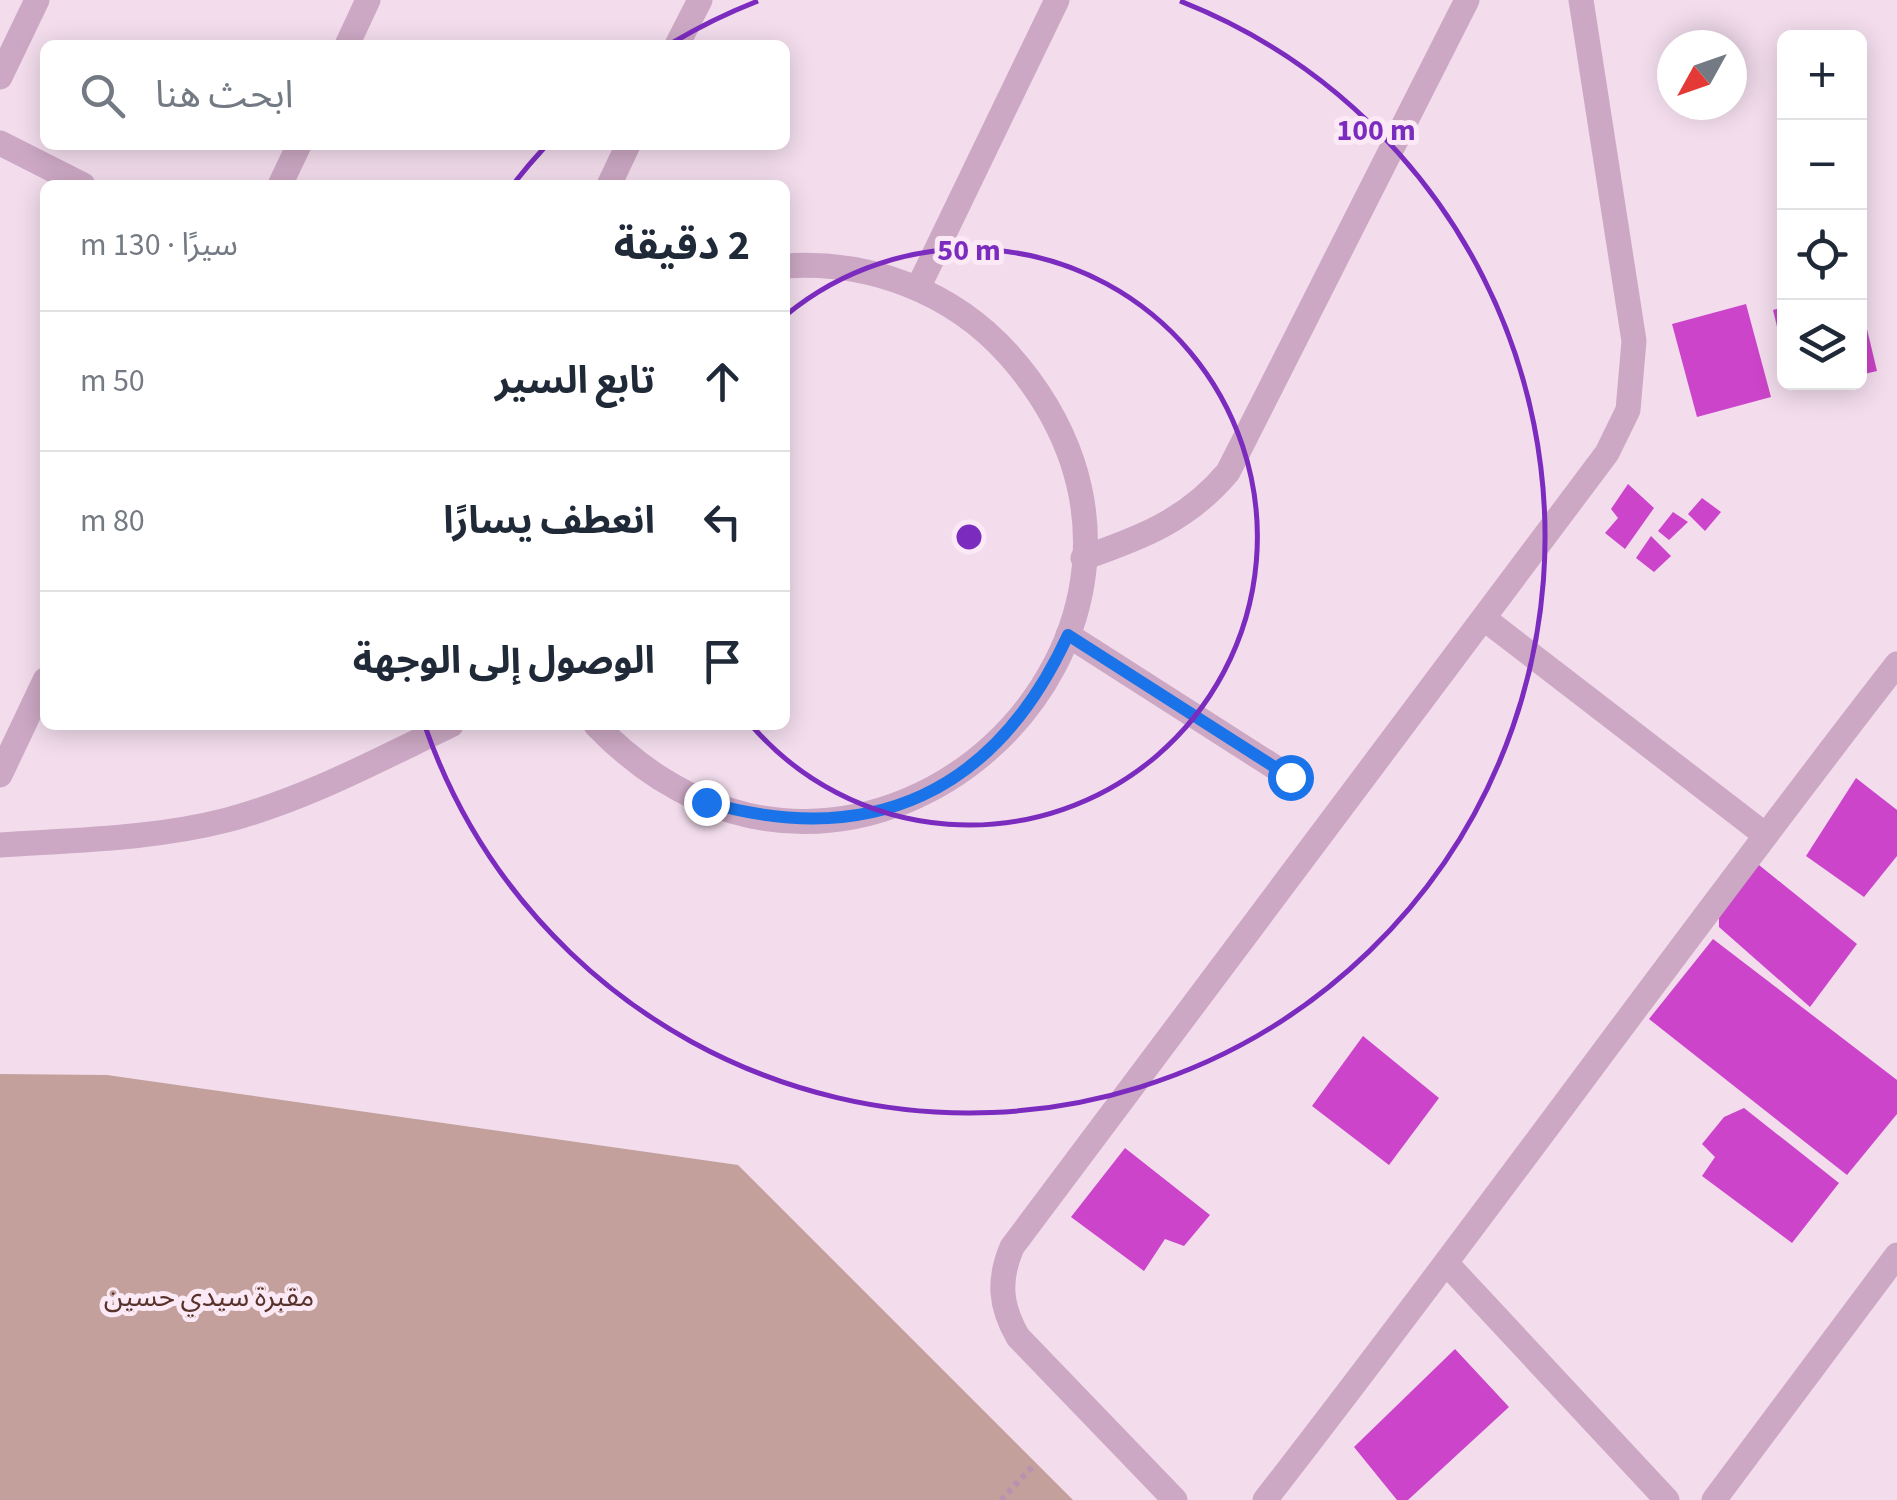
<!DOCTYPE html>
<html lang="ar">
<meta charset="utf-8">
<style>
body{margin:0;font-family:"Source Sans 3","Noto Sans Arabic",sans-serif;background:#f2f2f3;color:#1f2937;direction:rtl}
.controls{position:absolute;right:30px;top:30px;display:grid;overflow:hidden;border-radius:15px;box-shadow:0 5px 25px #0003}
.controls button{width:90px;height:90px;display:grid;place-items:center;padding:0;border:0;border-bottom:2px solid #e0e1e3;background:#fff;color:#1f2937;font:50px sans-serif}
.compass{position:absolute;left:1657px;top:30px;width:90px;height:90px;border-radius:50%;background:#fff;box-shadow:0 5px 25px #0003;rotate:230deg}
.stop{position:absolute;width:30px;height:30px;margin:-22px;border:8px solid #1a73e8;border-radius:50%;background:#fff}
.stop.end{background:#1a73e8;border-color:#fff;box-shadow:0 2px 10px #0008}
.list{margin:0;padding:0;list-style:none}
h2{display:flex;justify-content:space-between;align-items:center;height:130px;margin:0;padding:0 40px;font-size:42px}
h2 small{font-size:32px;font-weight:400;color:#747a83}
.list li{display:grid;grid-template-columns:65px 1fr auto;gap:30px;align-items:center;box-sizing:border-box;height:140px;padding:0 40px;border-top:2px solid #e0e1e3}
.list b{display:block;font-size:38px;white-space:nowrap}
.list em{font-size:32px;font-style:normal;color:#747a83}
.icon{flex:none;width:55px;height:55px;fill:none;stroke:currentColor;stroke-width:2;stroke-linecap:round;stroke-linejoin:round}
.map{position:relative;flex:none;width:1897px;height:1500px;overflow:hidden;direction:ltr}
.search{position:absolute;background:#fff;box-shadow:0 5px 25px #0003;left:40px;top:40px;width:750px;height:110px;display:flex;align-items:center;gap:25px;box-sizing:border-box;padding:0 35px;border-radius:15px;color:#747a83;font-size:38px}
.panel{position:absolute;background:#fff;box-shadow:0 5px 25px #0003;left:40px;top:180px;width:750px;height:550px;border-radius:15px;direction:rtl}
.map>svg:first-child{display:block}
.green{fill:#c3a09c}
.building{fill:#cb44c9}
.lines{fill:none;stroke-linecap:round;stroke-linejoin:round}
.path{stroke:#b892b0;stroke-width:6;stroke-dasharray:5 5;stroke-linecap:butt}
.minor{stroke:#cca8c4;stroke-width:25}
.route{stroke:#1a73e8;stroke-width:12}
.ring{fill:none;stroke:#7b2cbf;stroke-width:5}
.labels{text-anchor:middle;stroke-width:10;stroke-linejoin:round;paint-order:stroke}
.park-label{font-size:28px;fill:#58322b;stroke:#fbeaf5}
.centre{fill:#7b2cbf;stroke:#fbeaf5;stroke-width:5}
.ring-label{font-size:30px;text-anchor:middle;font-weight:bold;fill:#7b2cbf;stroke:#fbeaf5;stroke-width:10;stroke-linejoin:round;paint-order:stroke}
</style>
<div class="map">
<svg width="1897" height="1500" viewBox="0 0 1897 1500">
<rect width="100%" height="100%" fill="#f3dded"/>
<path class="green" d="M 0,1074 L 107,1075 L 738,1165 L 1073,1500 L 0,1500 Z"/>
<g class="building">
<path d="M 1860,300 L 1877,371 L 1860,375 Z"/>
<path d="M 1746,304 L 1771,397 L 1697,417 L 1672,324 Z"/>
<path d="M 1784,307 L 1784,351 L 1783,351 L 1773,310 Z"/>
<path d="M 1628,484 L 1654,508 L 1625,549 L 1605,533 L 1618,518 L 1611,509 Z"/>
<path d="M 1702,498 L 1721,512 L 1705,531 L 1688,514 Z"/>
<path d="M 1673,512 L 1688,522 L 1669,540 L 1658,531 Z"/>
<path d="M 1651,536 L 1671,556 L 1654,572 L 1636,558 Z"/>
<path d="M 1856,778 L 1897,810 L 1897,856 L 1864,897 L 1806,856 Z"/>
<path d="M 1759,865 L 1857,944 L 1810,1007 L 1719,927 L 1719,902 Z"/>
<path d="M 1713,939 L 1897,1080 L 1897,1114 L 1847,1175 L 1649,1019 Z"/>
<path d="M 1363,1036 L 1439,1098 L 1389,1165 L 1312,1106 Z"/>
<path d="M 1744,1108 L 1839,1183 L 1792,1243 L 1702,1176 L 1715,1157 L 1702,1144 L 1724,1117 Z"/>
<path d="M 1125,1148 L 1210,1215 L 1184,1246 L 1165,1239 L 1144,1271 L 1071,1217 Z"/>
<path d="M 1455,1349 L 1509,1407 L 1408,1500 L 1397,1500 L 1354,1447 Z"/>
</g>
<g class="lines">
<path class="path" d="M 1001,1500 L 1034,1465"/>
<g class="minor">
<path d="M 347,45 L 368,0"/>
<path d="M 677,45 L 700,0"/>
<path d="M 0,77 L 37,0"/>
<path d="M 0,143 L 83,185"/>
<path d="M 280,185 L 299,145"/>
<path d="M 609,185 L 628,145"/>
<path d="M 918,288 L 1057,0"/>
<path d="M 1083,558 C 1141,538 1188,520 1228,472 L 1467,0"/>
<path d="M 1486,620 L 1764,834"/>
<path d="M 1068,635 L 1290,777"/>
<path d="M 596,725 C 858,999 1253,630 1009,355 C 953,292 869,260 785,266"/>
<path d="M 0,775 L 45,680"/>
<path d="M 0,845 C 76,840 153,839 227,820 C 306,799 378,760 451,725"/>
<path d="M 1448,1265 L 1667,1500"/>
<path d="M 1175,1500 L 1018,1337 C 1000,1306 998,1280 1012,1247 L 1607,453 L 1628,410 L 1634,341 L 1581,0"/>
<path d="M 1265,1500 C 1480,1224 1682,940 1897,664"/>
<path d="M 1714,1500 L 1897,1255"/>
</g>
</g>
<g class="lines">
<path class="route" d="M 706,802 C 872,850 996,792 1068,635 L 1290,777"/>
</g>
<g class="ring">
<path d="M786 315A288 288 0 1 1 752 726"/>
<path d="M515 182A576 576 0 0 1 544 148M672 43A576 576 0 0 1 758 1M1180 1A576 576 0 1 1 426 729"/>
</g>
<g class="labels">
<g class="park-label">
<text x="209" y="1306">مقبرة سيدي حسين</text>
</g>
</g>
<circle cx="969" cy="537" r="15" class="centre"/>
<g class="ring-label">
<text x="1376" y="140">100 m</text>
<text x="969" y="260">50 m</text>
</g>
</svg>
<div class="controls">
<button>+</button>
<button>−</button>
<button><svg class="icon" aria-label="locate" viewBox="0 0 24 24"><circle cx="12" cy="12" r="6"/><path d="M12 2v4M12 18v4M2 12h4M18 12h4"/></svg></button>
<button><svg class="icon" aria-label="layers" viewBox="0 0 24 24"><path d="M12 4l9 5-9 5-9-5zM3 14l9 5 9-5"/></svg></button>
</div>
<svg class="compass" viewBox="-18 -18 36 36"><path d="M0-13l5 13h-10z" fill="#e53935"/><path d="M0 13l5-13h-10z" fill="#747a83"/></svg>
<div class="stop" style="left:1290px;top:777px"></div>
<div class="stop end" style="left:706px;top:802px"></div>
<div class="search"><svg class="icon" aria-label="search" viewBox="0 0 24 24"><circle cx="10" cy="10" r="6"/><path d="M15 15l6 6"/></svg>ابحث هنا</div>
<section class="panel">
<h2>2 دقيقة<small>سيرًا · 130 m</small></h2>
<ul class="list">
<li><svg class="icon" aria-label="ahead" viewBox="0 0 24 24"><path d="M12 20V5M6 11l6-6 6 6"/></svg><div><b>تابع السير</b></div><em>50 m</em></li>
<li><svg class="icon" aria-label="left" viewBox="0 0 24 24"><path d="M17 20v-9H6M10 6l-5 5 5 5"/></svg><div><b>انعطف يسارًا</b></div><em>80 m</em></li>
<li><svg class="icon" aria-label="arrive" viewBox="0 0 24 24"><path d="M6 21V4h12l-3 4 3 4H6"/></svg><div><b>الوصول إلى الوجهة</b></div></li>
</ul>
</section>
</div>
